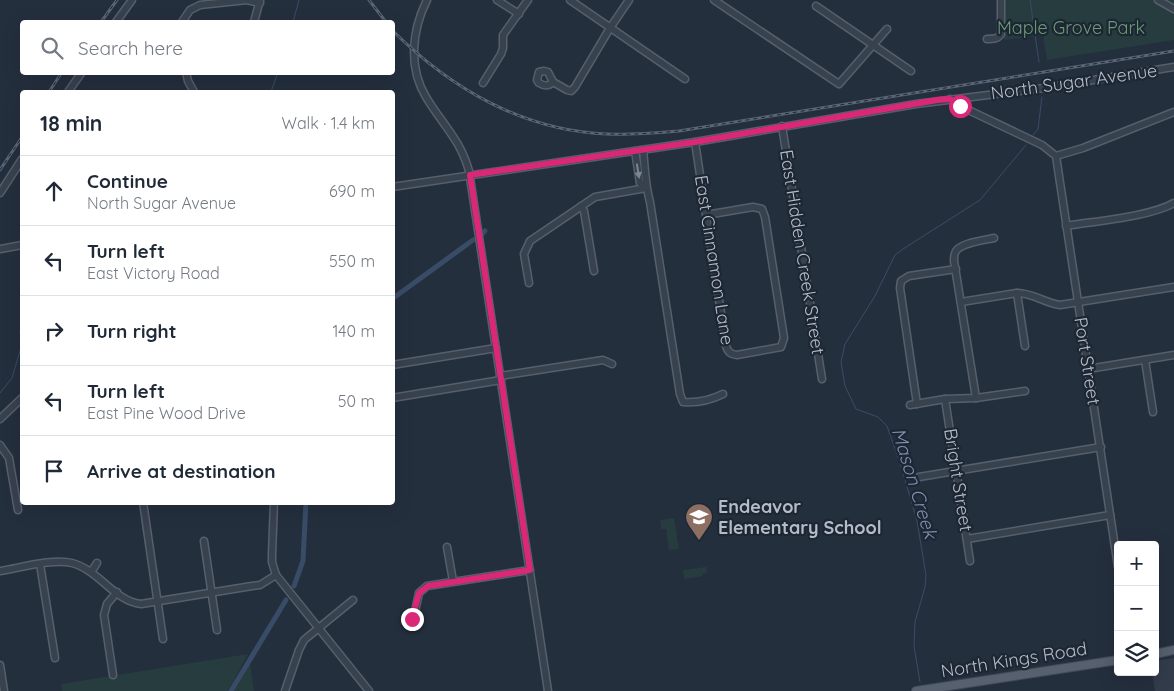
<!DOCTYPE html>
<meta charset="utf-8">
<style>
body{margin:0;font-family:Quicksand,sans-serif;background:#f2f2f3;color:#1f2937}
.controls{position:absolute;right:15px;bottom:15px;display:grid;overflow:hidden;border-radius:5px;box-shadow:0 5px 20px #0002}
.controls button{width:45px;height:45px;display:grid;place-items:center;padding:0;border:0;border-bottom:1px solid #e0e1e3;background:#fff;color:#1f2937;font:25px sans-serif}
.stop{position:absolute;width:15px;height:15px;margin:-11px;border:4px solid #db2777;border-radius:50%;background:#fff}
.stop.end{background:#db2777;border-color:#fff;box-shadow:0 1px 5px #0008}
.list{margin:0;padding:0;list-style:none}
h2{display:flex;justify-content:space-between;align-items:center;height:65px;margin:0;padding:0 20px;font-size:21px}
h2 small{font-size:16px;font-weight:400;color:#747a83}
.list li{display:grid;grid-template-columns:32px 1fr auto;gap:15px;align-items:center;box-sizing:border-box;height:70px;padding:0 20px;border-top:1px solid #e0e1e3}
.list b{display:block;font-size:19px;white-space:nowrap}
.list p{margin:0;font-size:16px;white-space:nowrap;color:#747a83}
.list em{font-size:16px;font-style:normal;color:#747a83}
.icon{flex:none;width:28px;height:28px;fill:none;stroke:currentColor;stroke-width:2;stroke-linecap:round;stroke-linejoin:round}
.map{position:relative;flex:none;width:1174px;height:691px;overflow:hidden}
.search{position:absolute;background:#fff;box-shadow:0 5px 20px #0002;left:20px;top:20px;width:375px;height:55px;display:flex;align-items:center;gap:12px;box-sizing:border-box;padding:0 18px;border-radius:5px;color:#747a83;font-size:19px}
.panel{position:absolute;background:#fff;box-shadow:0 5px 20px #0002;left:20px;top:90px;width:375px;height:415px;border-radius:5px}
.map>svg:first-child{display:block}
.airport{fill:#323c4b}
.green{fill:#263c3f}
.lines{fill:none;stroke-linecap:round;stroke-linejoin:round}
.stream{stroke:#394c67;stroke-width:1}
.canal{stroke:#394c67;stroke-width:5}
.minor-casing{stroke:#565f6c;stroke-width:9}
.major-casing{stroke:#414a57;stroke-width:10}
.minor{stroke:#38414e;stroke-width:6}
.major{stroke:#56606e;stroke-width:8}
.rail-casing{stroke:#5a6575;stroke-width:3}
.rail{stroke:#1d2633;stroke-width:1;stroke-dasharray:4;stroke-linecap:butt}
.oneway{fill:#7c8592}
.route{stroke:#db2777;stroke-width:6}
.labels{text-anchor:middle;stroke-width:4.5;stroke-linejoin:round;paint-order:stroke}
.park-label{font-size:18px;fill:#6b9a76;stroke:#1d2633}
.street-label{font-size:18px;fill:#b4bcc9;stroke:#1d2633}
.poi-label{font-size:18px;font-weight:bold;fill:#b4bcc9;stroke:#1d2633;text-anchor:start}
.water-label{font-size:19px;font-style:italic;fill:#7c92b1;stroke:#1d2633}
</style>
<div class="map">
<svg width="1174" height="691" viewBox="0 0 1174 691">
<rect width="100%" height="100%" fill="#242f3e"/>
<path class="airport" d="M 1174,658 L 1174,691 L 1155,691 L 1152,672 L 1155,672 L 1155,661 Z"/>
<g class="green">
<path d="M 1002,0 L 1174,0 L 1174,40 L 1047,60 L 1043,35 L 1004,40 Z"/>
<path d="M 674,518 L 679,549 L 669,550 L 666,529 L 661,529 L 660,520 Z"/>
<path d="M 706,567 L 707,573 L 702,574 L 703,576 L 684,579 L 683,570 Z"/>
<path d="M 248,654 L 228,691 L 62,691 L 61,684 Z"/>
<path d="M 250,664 L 254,691 L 234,691 Z"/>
</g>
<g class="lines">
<g class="stream">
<path d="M 1030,0 L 1039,62"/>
<path d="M 293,22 L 299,0"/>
<path d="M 271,92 L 278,72"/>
<path d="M 1033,135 L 1038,129 L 1042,97"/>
<path d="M 0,393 L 12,378 L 22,344 L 20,332 L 22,328"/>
<path d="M 920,682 L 914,646 L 915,622 L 925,587 L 926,575 L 917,521 L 901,466 L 887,426 L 878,417 L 856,409 L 845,386 L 841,362 L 845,344 L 875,296 L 895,255 L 903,249 L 980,200 L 1026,145"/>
</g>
<g class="canal">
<path d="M 482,234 L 485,231"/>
<path d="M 392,299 L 473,240"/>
<path d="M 294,586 L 303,561 L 306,502"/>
<path d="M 231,691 L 286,600"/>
</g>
<g class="minor-casing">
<g id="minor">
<path d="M 427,0 C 412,30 408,67 426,97 C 442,124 460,139 469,171 L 548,691"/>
<path d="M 497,0 L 519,14"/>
<path d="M 570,0 L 685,79"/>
<path d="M 714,0 L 839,84 L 887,29"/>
<path d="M 1158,0 L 1174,9"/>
<path d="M 816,6 L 911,71"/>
<path d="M 116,22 L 132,0"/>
<path d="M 182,22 L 190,10 L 200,5 L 247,0 L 260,3"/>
<path d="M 254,22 L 260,0"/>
<path d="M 987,39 C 993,39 998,39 1001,34 L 1001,0"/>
<path d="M 544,71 L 548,72 L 553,82 C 548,87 544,86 539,83 L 537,80 L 539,72 Z"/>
<path d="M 186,72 L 188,81 L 194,92"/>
<path d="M 553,82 L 567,90 L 571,91 L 575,87 L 610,28 L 629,0"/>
<path d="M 483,83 L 501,54 L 503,48 L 503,35 L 528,0"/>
<path d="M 68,92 L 82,72"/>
<path d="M 950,99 L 960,106 L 1042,145 L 1056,156 L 1083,148 L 1174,112"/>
<path d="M 782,126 L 822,379"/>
<path d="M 695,142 L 726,346 C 728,352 730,354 737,355 L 781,347 L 784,338 L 765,217 L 762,209 L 753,207 L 706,215"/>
<path d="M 643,150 C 645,167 645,185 650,202 L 680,394 L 683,402 C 697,403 711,400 723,394"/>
<path d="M 635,151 L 640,183 L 646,188"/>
<path d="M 1056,156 L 1118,567"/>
<path d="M 392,187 L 695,142 L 916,104 L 1044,88 L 1174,67"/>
<path d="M 0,193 L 22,159"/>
<path d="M 581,206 L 584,211 L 594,271"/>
<path d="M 1066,226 C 1096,221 1149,217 1174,203"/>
<path d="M 0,249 L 22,245"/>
<path d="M 529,283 L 524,254 L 530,241 L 595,197 L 646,188"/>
<path d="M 1017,293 L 1025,346"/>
<path d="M 961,302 L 1017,293 C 1033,293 1045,303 1060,305 L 1174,287"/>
<path d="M 1145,360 L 1153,412"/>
<path d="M 392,365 L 496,348"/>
<path d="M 1088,369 L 1174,355"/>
<path d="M 500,376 L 603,360 L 612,364"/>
<path d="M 392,398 L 501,380"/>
<path d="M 976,398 L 954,261 C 954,261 954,253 955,253 C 958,243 985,240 994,238"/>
<path d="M 945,399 L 970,561"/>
<path d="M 917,404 L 900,288 L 901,281 L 909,276 L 956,269"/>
<path d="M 910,405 L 945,399 L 976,398 L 1025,391"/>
<path d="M 0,419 L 22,398"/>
<path d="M 0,445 L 9,458 L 18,510"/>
<path d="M 919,477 L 1101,447"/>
<path d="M 143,502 L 163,639"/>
<path d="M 274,502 L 272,554 L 272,562 L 276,575 L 369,691"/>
<path d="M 967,539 L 1110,515"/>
<path d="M 204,541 L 217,630"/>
<path d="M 447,547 L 453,581"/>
<path d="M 40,564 L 55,658"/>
<path d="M 0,571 C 20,568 53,558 72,563 C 99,570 114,601 141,604 L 252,586 L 260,585 L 276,575"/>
<path d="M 91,572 L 97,563"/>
<path d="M 412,625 L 419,593 L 427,586 L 530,570"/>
<path d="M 0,665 L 4,691"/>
<path d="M 113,675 L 104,615 L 107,604 L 117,592"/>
<path d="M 285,691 L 299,650 L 304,640 L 353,600"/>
</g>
</g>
<g class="major-casing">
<g id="major">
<path d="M 1155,654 L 1174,650"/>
<path d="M 916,691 L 1118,660"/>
</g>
</g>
<use href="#minor" class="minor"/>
<use href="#major" class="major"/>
<g class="rail-casing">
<g id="rail">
<path d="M 369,0 L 386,22"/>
<path d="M 101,22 L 117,0"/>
<path d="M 392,30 C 450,88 523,131 607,134 C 631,135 655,133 679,131 L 1174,51"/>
<path d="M 49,92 L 62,72"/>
<path d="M 0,170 L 22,137"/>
</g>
</g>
<use href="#rail" class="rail"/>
</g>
<defs><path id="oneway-solid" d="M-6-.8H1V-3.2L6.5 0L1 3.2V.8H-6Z" transform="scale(1.25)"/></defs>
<use class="oneway" href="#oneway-solid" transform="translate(638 171) rotate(81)"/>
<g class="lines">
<path class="route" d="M 412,619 L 419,593 L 428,586 L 530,570 L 470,175 L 695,142 L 937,100 L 950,99 L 960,106"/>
</g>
<defs>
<g id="school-pin" transform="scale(1.4375)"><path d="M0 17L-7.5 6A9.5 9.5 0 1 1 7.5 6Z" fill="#8d6e63" stroke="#1d2633"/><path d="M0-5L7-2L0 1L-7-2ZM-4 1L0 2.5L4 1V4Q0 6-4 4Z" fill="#fff"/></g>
</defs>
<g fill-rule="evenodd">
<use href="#school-pin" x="699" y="517"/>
</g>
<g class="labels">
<g class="park-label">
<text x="1071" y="34">Maple Grove Park</text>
</g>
<g class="street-label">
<text transform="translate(1074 82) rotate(-8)" y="6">North Sugar Avenue</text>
<text transform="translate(802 252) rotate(81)" y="6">East Hidden Creek Street</text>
<text transform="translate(714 260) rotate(81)" y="6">East Cinnamon Lane</text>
<text transform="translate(1087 361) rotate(81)" y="6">Port Street</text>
<text transform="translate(958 480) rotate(81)" y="6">Bright Street</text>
<text transform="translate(1014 660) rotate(-9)" y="6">North Kings Road</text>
</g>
<g class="poi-label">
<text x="718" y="513">Endeavor<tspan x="718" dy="21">Elementary School</tspan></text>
</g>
<g class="water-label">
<text transform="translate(915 483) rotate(73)" y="7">Mason Creek</text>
</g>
</g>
</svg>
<div class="controls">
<button>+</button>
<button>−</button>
<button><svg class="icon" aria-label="layers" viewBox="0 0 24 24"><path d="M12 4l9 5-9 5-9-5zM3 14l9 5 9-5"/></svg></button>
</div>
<div class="stop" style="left:960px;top:106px"></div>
<div class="stop end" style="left:412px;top:619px"></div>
<div class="search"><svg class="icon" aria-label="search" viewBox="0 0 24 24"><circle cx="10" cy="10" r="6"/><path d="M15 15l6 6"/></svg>Search here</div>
<section class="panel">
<h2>18 min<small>Walk · 1.4 km</small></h2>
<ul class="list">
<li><svg class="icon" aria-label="ahead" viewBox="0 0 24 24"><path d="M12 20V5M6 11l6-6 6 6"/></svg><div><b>Continue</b><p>North Sugar Avenue</p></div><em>690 m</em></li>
<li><svg class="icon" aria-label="left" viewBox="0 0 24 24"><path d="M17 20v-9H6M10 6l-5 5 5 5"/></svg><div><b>Turn left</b><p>East Victory Road</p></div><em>550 m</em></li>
<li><svg class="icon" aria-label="right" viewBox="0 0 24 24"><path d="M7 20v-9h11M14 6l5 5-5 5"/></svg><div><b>Turn right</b></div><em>140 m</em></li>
<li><svg class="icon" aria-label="left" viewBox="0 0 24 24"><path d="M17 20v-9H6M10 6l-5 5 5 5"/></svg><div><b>Turn left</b><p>East Pine Wood Drive</p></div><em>50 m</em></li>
<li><svg class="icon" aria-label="arrive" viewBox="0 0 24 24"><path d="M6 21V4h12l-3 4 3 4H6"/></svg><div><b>Arrive at destination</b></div></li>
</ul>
</section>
</div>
